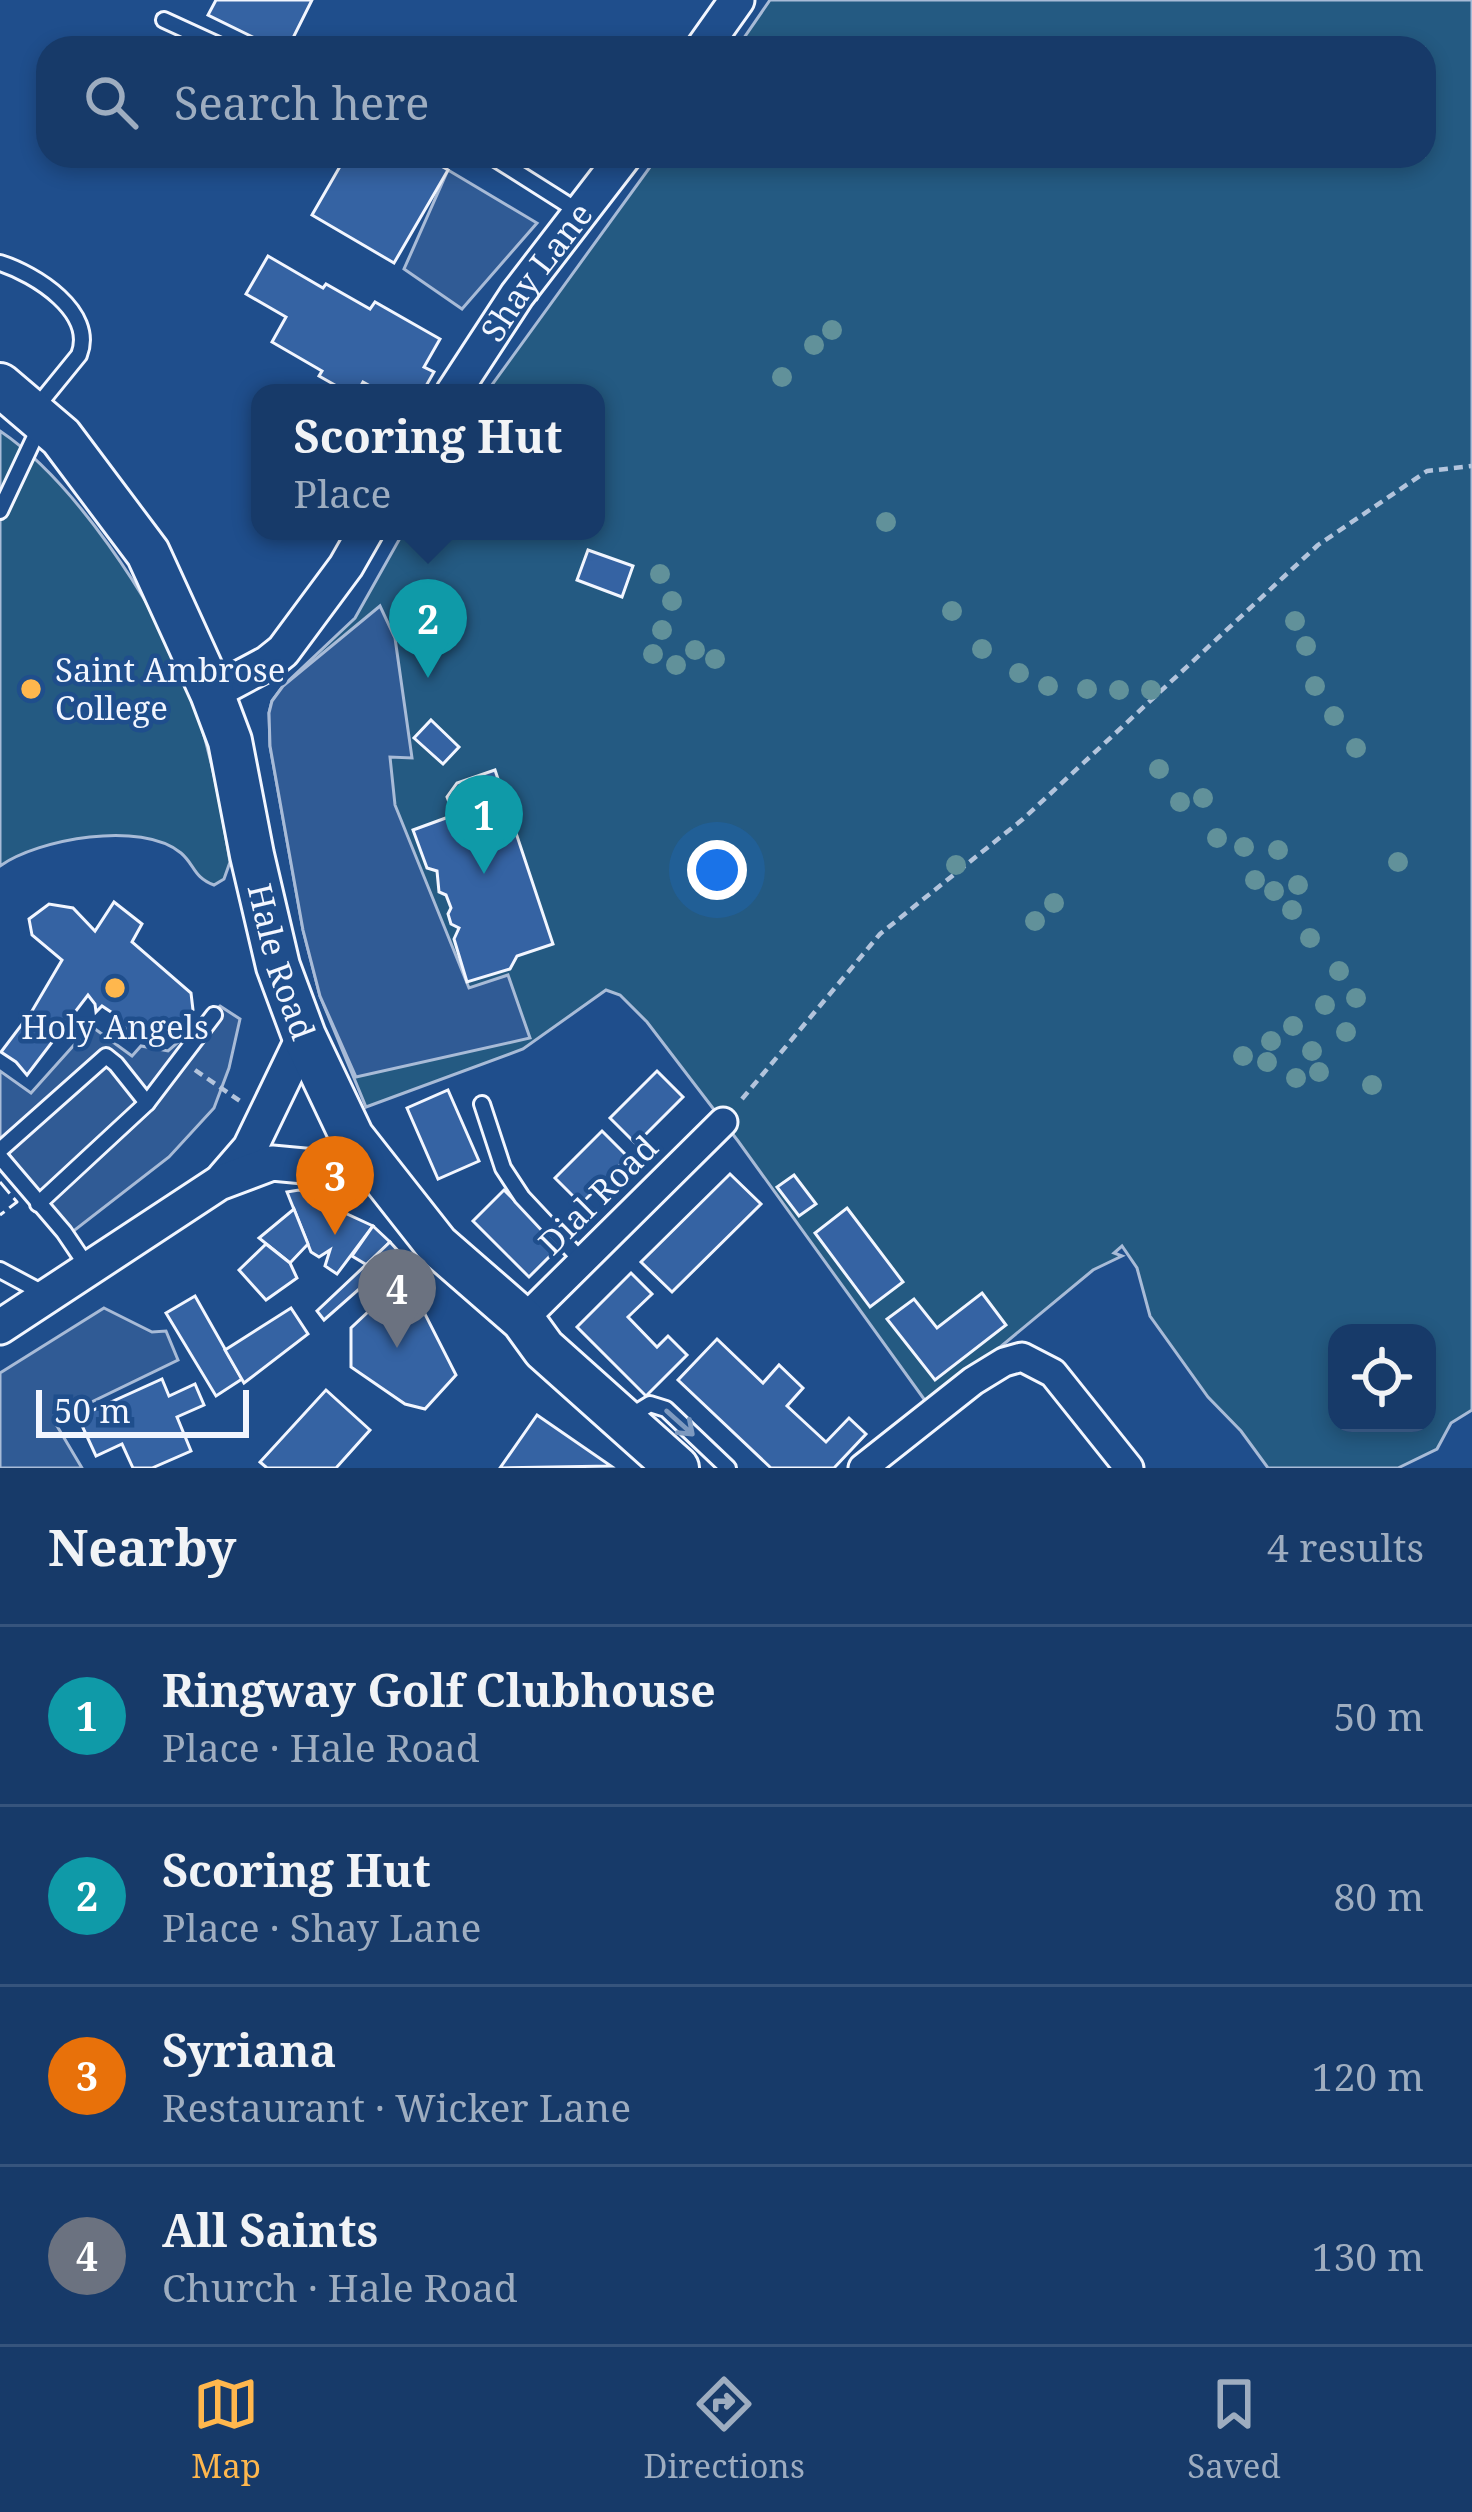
<!DOCTYPE html>
<meta charset="utf-8">
<style>
body{margin:0;font-family:"Noto Serif",serif;background:#20416f;color:#f1f3f6}
.controls{position:absolute;right:36px;bottom:36px;display:grid;overflow:hidden;border-radius:24px;box-shadow:0 6px 18px #0003}
.controls button{width:108px;height:108px;display:grid;place-items:center;padding:0;border:0;border-bottom:3px solid #36547d;background:#173a69;color:#f1f3f6;font:60px sans-serif}
.scale{position:absolute;left:36px;bottom:30px;width:213px;box-sizing:border-box;padding-left:12px;border:6px solid #f2f6ff;border-top:0;font-size:33px;line-height:42px;white-space:nowrap;color:#f2f6ff;-webkit-text-stroke:9px #1f4e8c;paint-order:stroke}
.you{position:absolute;left:717px;top:870px;width:42px;height:42px;margin:-30px;border:9px solid #fff;border-radius:50%;background:#1a73e8;box-shadow:0 0 0 18px #1a73e833}
.badge{display:grid;place-items:center;width:78px;height:78px;border-radius:50%;background:#ffb74d;color:#fff;font-size:39px;font-weight:700}
.pin{position:absolute;translate:-50% -99px;filter:drop-shadow(0 3px 6px #0008)}
.pin::after{content:'';position:absolute;top:63px;width:42px;height:36px;background:inherit;clip-path:polygon(0 0,100% 0,50% 100%)}
.popup{position:absolute;left:251px;top:384px;width:354px;height:156px;box-sizing:border-box;display:grid;place-content:center;border-radius:24px;background:#173a69;filter:drop-shadow(0 3px 9px #0005);font-size:39px;white-space:nowrap;color:#9eadc0}
.popup b{font-size:45px;color:#f1f3f6}
.popup::after{content:'';position:absolute;left:50%;top:100%;margin-left:-24px;border:24px solid transparent;border-top-color:#173a69}
.list{margin:0;padding:0;list-style:none}
h2{display:flex;justify-content:space-between;align-items:center;height:156px;margin:0;padding:0 48px;font-size:51px}
h2 small{font-size:39px;font-weight:400;color:#9eadc0}
.list li{display:grid;grid-template-columns:78px 1fr auto;gap:36px;align-items:center;box-sizing:border-box;height:180px;padding:0 48px;border-top:3px solid #36547d}
.list b{display:block;font-size:45px;white-space:nowrap}
.list p{margin:0;font-size:39px;white-space:nowrap;color:#9eadc0}
.list em{font-size:39px;font-style:normal;color:#9eadc0}
.icon{flex:none;width:66px;height:66px;fill:none;stroke:currentColor;stroke-width:2;stroke-linecap:round;stroke-linejoin:round}
.map{position:relative;flex:none;width:1472px;height:1468px;overflow:hidden}
.search{position:absolute;background:#173a69;box-shadow:0 6px 18px #0003;left:36px;right:36px;top:36px;height:132px;display:flex;align-items:center;gap:30px;box-sizing:border-box;padding:0 42px;border-radius:36px;color:#9eadc0;font-size:45px}
.sheet{height:876px;background:#173a69}
nav{display:flex;justify-content:space-around;align-items:center;box-sizing:border-box;height:168px;border-top:3px solid #36547d;background:#173a69;font-size:33px;color:#9eadc0}
nav a{display:grid;justify-items:center;gap:6px}
nav .on{color:#ffb74d}
.map>svg:first-child{display:block}
.green{fill:#245a82;stroke:#a8bbd7;stroke-width:3;fill-rule:evenodd}
.parking{fill:#305b95;stroke:#a8bbd7;stroke-width:3}
.building{fill:#3563a3;stroke:#f2f6ff;stroke-width:3}
.lines{fill:none;stroke-linecap:round;stroke-linejoin:round}
.service-casing{stroke:#f2f6ff;stroke-width:20}
.minor-casing{stroke:#f2f6ff;stroke-width:33}
.tertiary-casing{stroke:#f2f6ff;stroke-width:39}
.primary-casing{stroke:#f2f6ff;stroke-width:48}
.path{stroke:#b3c4dc;stroke-width:4.5;stroke-dasharray:9 6;stroke-linecap:butt}
.service{stroke:#1f4e8c;stroke-width:14}
.minor{stroke:#1f4e8c;stroke-width:27}
.tertiary{stroke:#1f4e8c;stroke-width:33}
.primary{stroke:#1f4e8c;stroke-width:42}
.fence{stroke:#f2f6ff;stroke-width:3;stroke-dasharray:15 6;stroke-linecap:butt}
.tree{fill:#61919a}
.oneway{stroke:#7e9ac0}
.poi-dot{fill:#ffb74d;stroke:#1f4e8c;stroke-width:4.5}
.labels{text-anchor:middle;stroke-width:9;stroke-linejoin:round;paint-order:stroke}
.street-label{font-size:33px;fill:#f2f6ff;stroke:#1f4e8c}
.poi-label{font-size:33px;fill:#f2f6ff;stroke:#1f4e8c;text-anchor:start}
</style>
<div class="map">
<svg width="1472" height="1468" viewBox="0 0 1472 1468">
<rect width="100%" height="100%" fill="#1f4e8c"/>
<g class="green">
<path d="M 770,0 L 1472,0 L 1472,1410 L 1451,1423 L 1437,1449 L 1398,1468 L 1268,1468 L 1241,1431 L 1208,1397 L 1150,1316 L 1137,1268 L 1122,1246 L 1114,1253 L 1122,1256 L 1093,1270 L 929,1406 L 738,1141 L 647,1022 L 620,995 L 606,990 L 523,1049 L 366,1107 L 320,996 L 303,930 L 270,746 L 269,713 L 272,701 L 283,686 L 355,618 L 404,531 L 596,531 L 596,393 L 486,393 L 658,156 L 1424,156 L 1424,48 L 737,48 ZM 1337,1333 L 1427,1333 L 1427,1423 L 1337,1423 Z"/>
<path d="M 0,431 C 73,480 153,600 186,682 C 209,739 220,801 230,862 L 224,879 L 214,885 C 193,877 195,865 181,853 C 141,820 38,839 0,866 Z"/>
</g>
<g class="parking">
<path d="M 448,170 L 537,223 L 462,309 L 404,269 Z"/>
<path d="M 380,606 L 395,638 L 412,758 L 390,757 L 395,805 L 469,988 L 508,975 L 530,1038 L 356,1077 L 320,996 L 303,930 L 270,746 L 269,713 L 272,701 L 283,686 Z"/>
<path d="M 220,1006 L 240,1019 L 229,1068 L 214,1108 L 169,1157 L 71,1233 L 0,1143 L 0,1071 L 31,1093 L 91,1026 L 132,1056 L 141,1046 L 168,1051 Z"/>
<path d="M 104,1308 L 152,1332 L 166,1331 L 178,1360 L 69,1413 L 57,1426 L 82,1468 L 0,1468 L 0,1373 Z"/>
</g>
<g class="building">
<path d="M 216,0 L 312,0 L 288,48 L 275,48 L 208,15 Z"/>
<path d="M 346,156 L 424,156 L 448,170 L 394,263 L 312,215 Z"/>
<path d="M 268,256 L 323,288 L 326,284 L 370,309 L 375,302 L 440,339 L 424,367 L 434,372 L 422,393 L 383,393 L 363,382 L 357,393 L 349,393 L 319,376 L 322,371 L 272,342 L 286,317 L 246,294 Z"/>
<path d="M 588,550 L 633,566 L 622,597 L 577,580 Z"/>
<path d="M 431,720 L 459,747 L 443,764 L 414,738 Z"/>
<path d="M 495,770 L 553,944 L 517,956 L 510,969 L 467,982 L 454,939 L 459,928 L 451,924 L 448,914 L 451,908 L 446,895 L 439,892 L 437,871 L 427,868 L 413,830 L 454,815 L 447,797 L 457,783 Z"/>
<path d="M 114,902 L 142,924 L 132,942 L 191,993 L 193,1010 L 183,1026 L 162,1045 L 146,1042 L 140,1036 L 129,1037 L 130,1032 L 117,1022 L 109,1025 L 117,1016 L 102,1006 L 96,1012 L 95,1004 L 88,995 L 27,1075 L 16,1062 L 1,1052 L 32,1011 L 62,960 L 32,935 L 29,919 L 49,904 L 73,908 L 95,931 Z"/>
<path d="M 657,1071 L 683,1097 L 636,1144 L 610,1118 Z"/>
<path d="M 448,1090 L 479,1161 L 438,1179 L 407,1108 Z"/>
<path d="M 602,1131 L 628,1157 L 581,1204 L 555,1178 Z"/>
<path d="M 730,1174 L 761,1204 L 672,1292 L 641,1262 Z"/>
<path d="M 794,1175 L 816,1204 L 799,1216 L 777,1187 Z"/>
<path d="M 299,1190 L 344,1205 L 343,1212 L 373,1226 L 337,1274 L 325,1266 L 330,1250 L 319,1257 L 311,1252 L 287,1192 Z"/>
<path d="M 504,1190 L 560,1246 L 529,1277 L 473,1221 Z"/>
<path d="M 847,1208 L 903,1282 L 870,1307 L 815,1233 Z"/>
<path d="M 294,1209 L 308,1244 L 290,1263 L 259,1238 Z"/>
<path d="M 373,1226 L 390,1242 L 367,1265 L 352,1256 Z"/>
<path d="M 390,1242 L 400,1253 L 324,1320 L 317,1311 Z"/>
<path d="M 266,1244 L 290,1263 L 297,1278 L 266,1300 L 239,1270 Z"/>
<path d="M 631,1273 L 652,1294 L 628,1317 L 657,1347 L 668,1336 L 687,1355 L 646,1396 L 577,1327 Z"/>
<path d="M 982,1293 L 1006,1325 L 935,1380 L 887,1319 L 914,1299 L 937,1328 Z"/>
<path d="M 387,1294 L 425,1314 L 456,1375 L 425,1409 L 405,1404 L 351,1367 L 351,1328 Z"/>
<path d="M 195,1296 L 242,1379 L 216,1396 L 166,1313 Z"/>
<path d="M 291,1308 L 308,1334 L 244,1383 L 225,1350 Z"/>
<path d="M 717,1339 L 763,1383 L 779,1365 L 803,1388 L 787,1406 L 826,1442 L 849,1418 L 866,1434 L 834,1468 L 771,1468 L 678,1380 Z"/>
<path d="M 162,1379 L 169,1396 L 195,1384 L 204,1405 L 177,1417 L 191,1451 L 152,1468 L 133,1468 L 122,1444 L 96,1456 L 78,1417 Z"/>
<path d="M 326,1390 L 370,1430 L 336,1468 L 267,1468 L 260,1462 Z"/>
<path d="M 537,1415 L 611,1466 L 500,1468 Z"/>
</g>
<g class="lines">
<g class="service-casing">
<g id="service">
<path d="M 164,20 L 225,48"/>
<path d="M 491,156 L 581,213"/>
<path d="M 0,263 C 35,274 96,312 79,355 L 35,409"/>
<path d="M 0,511 L 40,426"/>
<path d="M 482,1104 L 503,1168 L 522,1197 L 582,1261"/>
<path d="M 0,1150 L 106,1056 L 116,1064 L 147,1103"/>
<path d="M 0,1157 L 64,1232 L 89,1269"/>
<path d="M 38,1204 L 147,1103 L 214,1015"/>
<path d="M 0,1270 L 43,1293"/>
<path d="M 629,1417 L 650,1404 L 666,1409 L 728,1468"/>
</g>
</g>
<g class="minor-casing">
<g id="minor">
<path d="M 523,1320 L 723,1122"/>
<path d="M 863,1468 L 973,1381 L 1004,1362 L 1022,1357 L 1053,1373 L 1129,1468"/>
</g>
</g>
<g class="tertiary-casing">
<g id="tertiary">
<path d="M 703,48 L 737,0"/>
<path id="s1" d="M 453,393 L 517,295 L 624,156"/>
<path d="M 212,693 L 268,663 L 283,651 L 346,566 L 366,531"/>
<path d="M 224,1178 L 250,1148 L 304,1036"/>
<path d="M 0,1327 L 219,1183 L 272,1163 L 379,1173"/>
</g>
</g>
<g class="primary-casing">
<g id="primary">
<path id="s2" d="M 0,385 L 61,437 L 148,553 L 175,612 L 212,693 L 230,741 L 252,855 L 278,966 L 304,1036 L 352,1137 L 437,1245 L 523,1320 L 544,1349 L 677,1468"/>
</g>
</g>
<g class="path">
<path d="M 195,1070 L 240,1101"/>
<path d="M 742,1099 L 880,934 L 1023,819 L 1318,545 L 1427,471 L 1472,466"/>
</g>
<use href="#service" class="service"/>
<use href="#minor" class="minor"/>
<use href="#tertiary" class="tertiary"/>
<use href="#primary" class="primary"/>
<path class="fence" d="M 0,1182 L 17,1202 L 0,1215"/>
</g>
<g class="tree">
<circle cx="832" cy="330" r="10"/>
<circle cx="814" cy="345" r="10"/>
<circle cx="782" cy="377" r="10"/>
<circle cx="886" cy="522" r="10"/>
<circle cx="660" cy="574" r="10"/>
<circle cx="672" cy="601" r="10"/>
<circle cx="952" cy="611" r="10"/>
<circle cx="1295" cy="621" r="10"/>
<circle cx="662" cy="630" r="10"/>
<circle cx="1306" cy="646" r="10"/>
<circle cx="982" cy="649" r="10"/>
<circle cx="695" cy="650" r="10"/>
<circle cx="653" cy="654" r="10"/>
<circle cx="715" cy="659" r="10"/>
<circle cx="676" cy="665" r="10"/>
<circle cx="1019" cy="673" r="10"/>
<circle cx="1048" cy="686" r="10"/>
<circle cx="1315" cy="686" r="10"/>
<circle cx="1087" cy="689" r="10"/>
<circle cx="1119" cy="690" r="10"/>
<circle cx="1151" cy="690" r="10"/>
<circle cx="1334" cy="716" r="10"/>
<circle cx="1356" cy="748" r="10"/>
<circle cx="1159" cy="769" r="10"/>
<circle cx="1203" cy="798" r="10"/>
<circle cx="1180" cy="802" r="10"/>
<circle cx="1217" cy="838" r="10"/>
<circle cx="1244" cy="847" r="10"/>
<circle cx="1278" cy="850" r="10"/>
<circle cx="1398" cy="862" r="10"/>
<circle cx="956" cy="865" r="10"/>
<circle cx="1255" cy="880" r="10"/>
<circle cx="1298" cy="885" r="10"/>
<circle cx="1274" cy="891" r="10"/>
<circle cx="1054" cy="903" r="10"/>
<circle cx="1292" cy="910" r="10"/>
<circle cx="1035" cy="921" r="10"/>
<circle cx="1310" cy="938" r="10"/>
<circle cx="1339" cy="971" r="10"/>
<circle cx="1356" cy="998" r="10"/>
<circle cx="1325" cy="1005" r="10"/>
<circle cx="1293" cy="1026" r="10"/>
<circle cx="1346" cy="1032" r="10"/>
<circle cx="1271" cy="1041" r="10"/>
<circle cx="1312" cy="1051" r="10"/>
<circle cx="1243" cy="1056" r="10"/>
<circle cx="1267" cy="1062" r="10"/>
<circle cx="1319" cy="1072" r="10"/>
<circle cx="1296" cy="1078" r="10"/>
<circle cx="1372" cy="1085" r="10"/>
</g>
<defs><path id="oneway-shaft" d="M-6 0H5M1.5-3L5.5 0L1.5 3" fill="none" stroke-width="1.6" stroke-linecap="round" stroke-linejoin="round" transform="scale(3)"/></defs>
<use class="oneway" href="#oneway-shaft" transform="translate(680 1423) rotate(42)"/>
<g class="poi-dot">
<circle cx="31" cy="689" r="12"/>
<circle cx="115" cy="988" r="12"/>
</g>
<g class="labels">
<g class="street-label">
<text dy="12" stroke="none"><textPath href="#s1" startOffset="147">Shay Lane</textPath></text>
<text dy="12" stroke="none"><textPath href="#s2" startOffset="657">Hale Road</textPath></text>
<text transform="translate(598 1195) rotate(-45)" y="12">Dial Road</text>
</g>
<g class="poi-label">
<text x="55" y="682">Saint Ambrose<tspan x="55" dy="38">College</tspan></text>
<text x="115" y="1039" text-anchor="middle">Holy Angels</text>
</g>
</g>
</svg>
<div class="controls">
<button><svg class="icon" aria-label="locate" viewBox="0 0 24 24"><circle cx="12" cy="12" r="6"/><path d="M12 2v4M12 18v4M2 12h4M18 12h4"/></svg></button>
</div>
<div class="scale">50 m</div>
<div class="you"></div>
<div class="pin badge" style="left:484px;top:874px;background:#0f9aa8">1</div>
<div class="pin badge" style="left:428px;top:678px;background:#0f9aa8">2</div>
<div class="popup"><b>Scoring Hut</b>Place</div>
<div class="pin badge" style="left:335px;top:1235px;background:#e8710a">3</div>
<div class="pin badge" style="left:397px;top:1348px;background:#6b7280">4</div>
<div class="search"><svg class="icon" aria-label="search" viewBox="0 0 24 24"><circle cx="10" cy="10" r="6"/><path d="M15 15l6 6"/></svg>Search here</div>
</div>
<section class="sheet">
<h2>Nearby<small>4 results</small></h2>
<ul class="list">
<li><span class="badge" style="background:#0f9aa8">1</span><div><b>Ringway Golf Clubhouse</b><p>Place · Hale Road</p></div><em>50 m</em></li>
<li><span class="badge" style="background:#0f9aa8">2</span><div><b>Scoring Hut</b><p>Place · Shay Lane</p></div><em>80 m</em></li>
<li><span class="badge" style="background:#e8710a">3</span><div><b>Syriana</b><p>Restaurant · Wicker Lane</p></div><em>120 m</em></li>
<li><span class="badge" style="background:#6b7280">4</span><div><b>All Saints</b><p>Church · Hale Road</p></div><em>130 m</em></li>
</ul>
</section>
<nav>
<a class="on"><svg class="icon" aria-label="map" viewBox="0 0 24 24"><path d="M3 6l6-2 6 2 6-2v14l-6 2-6-2-6 2zM9 4v14M15 6v14"/></svg>Map</a>
<a><svg class="icon" aria-label="directions" viewBox="0 0 24 24"><path d="M12 3l9 9-9 9-9-9zM9 14v-3h6M13 9l2 2-2 2"/></svg>Directions</a>
<a><svg class="icon" aria-label="saved" viewBox="0 0 24 24"><path d="M7 4h10v16l-5-4-5 4z"/></svg>Saved</a>
</nav>
